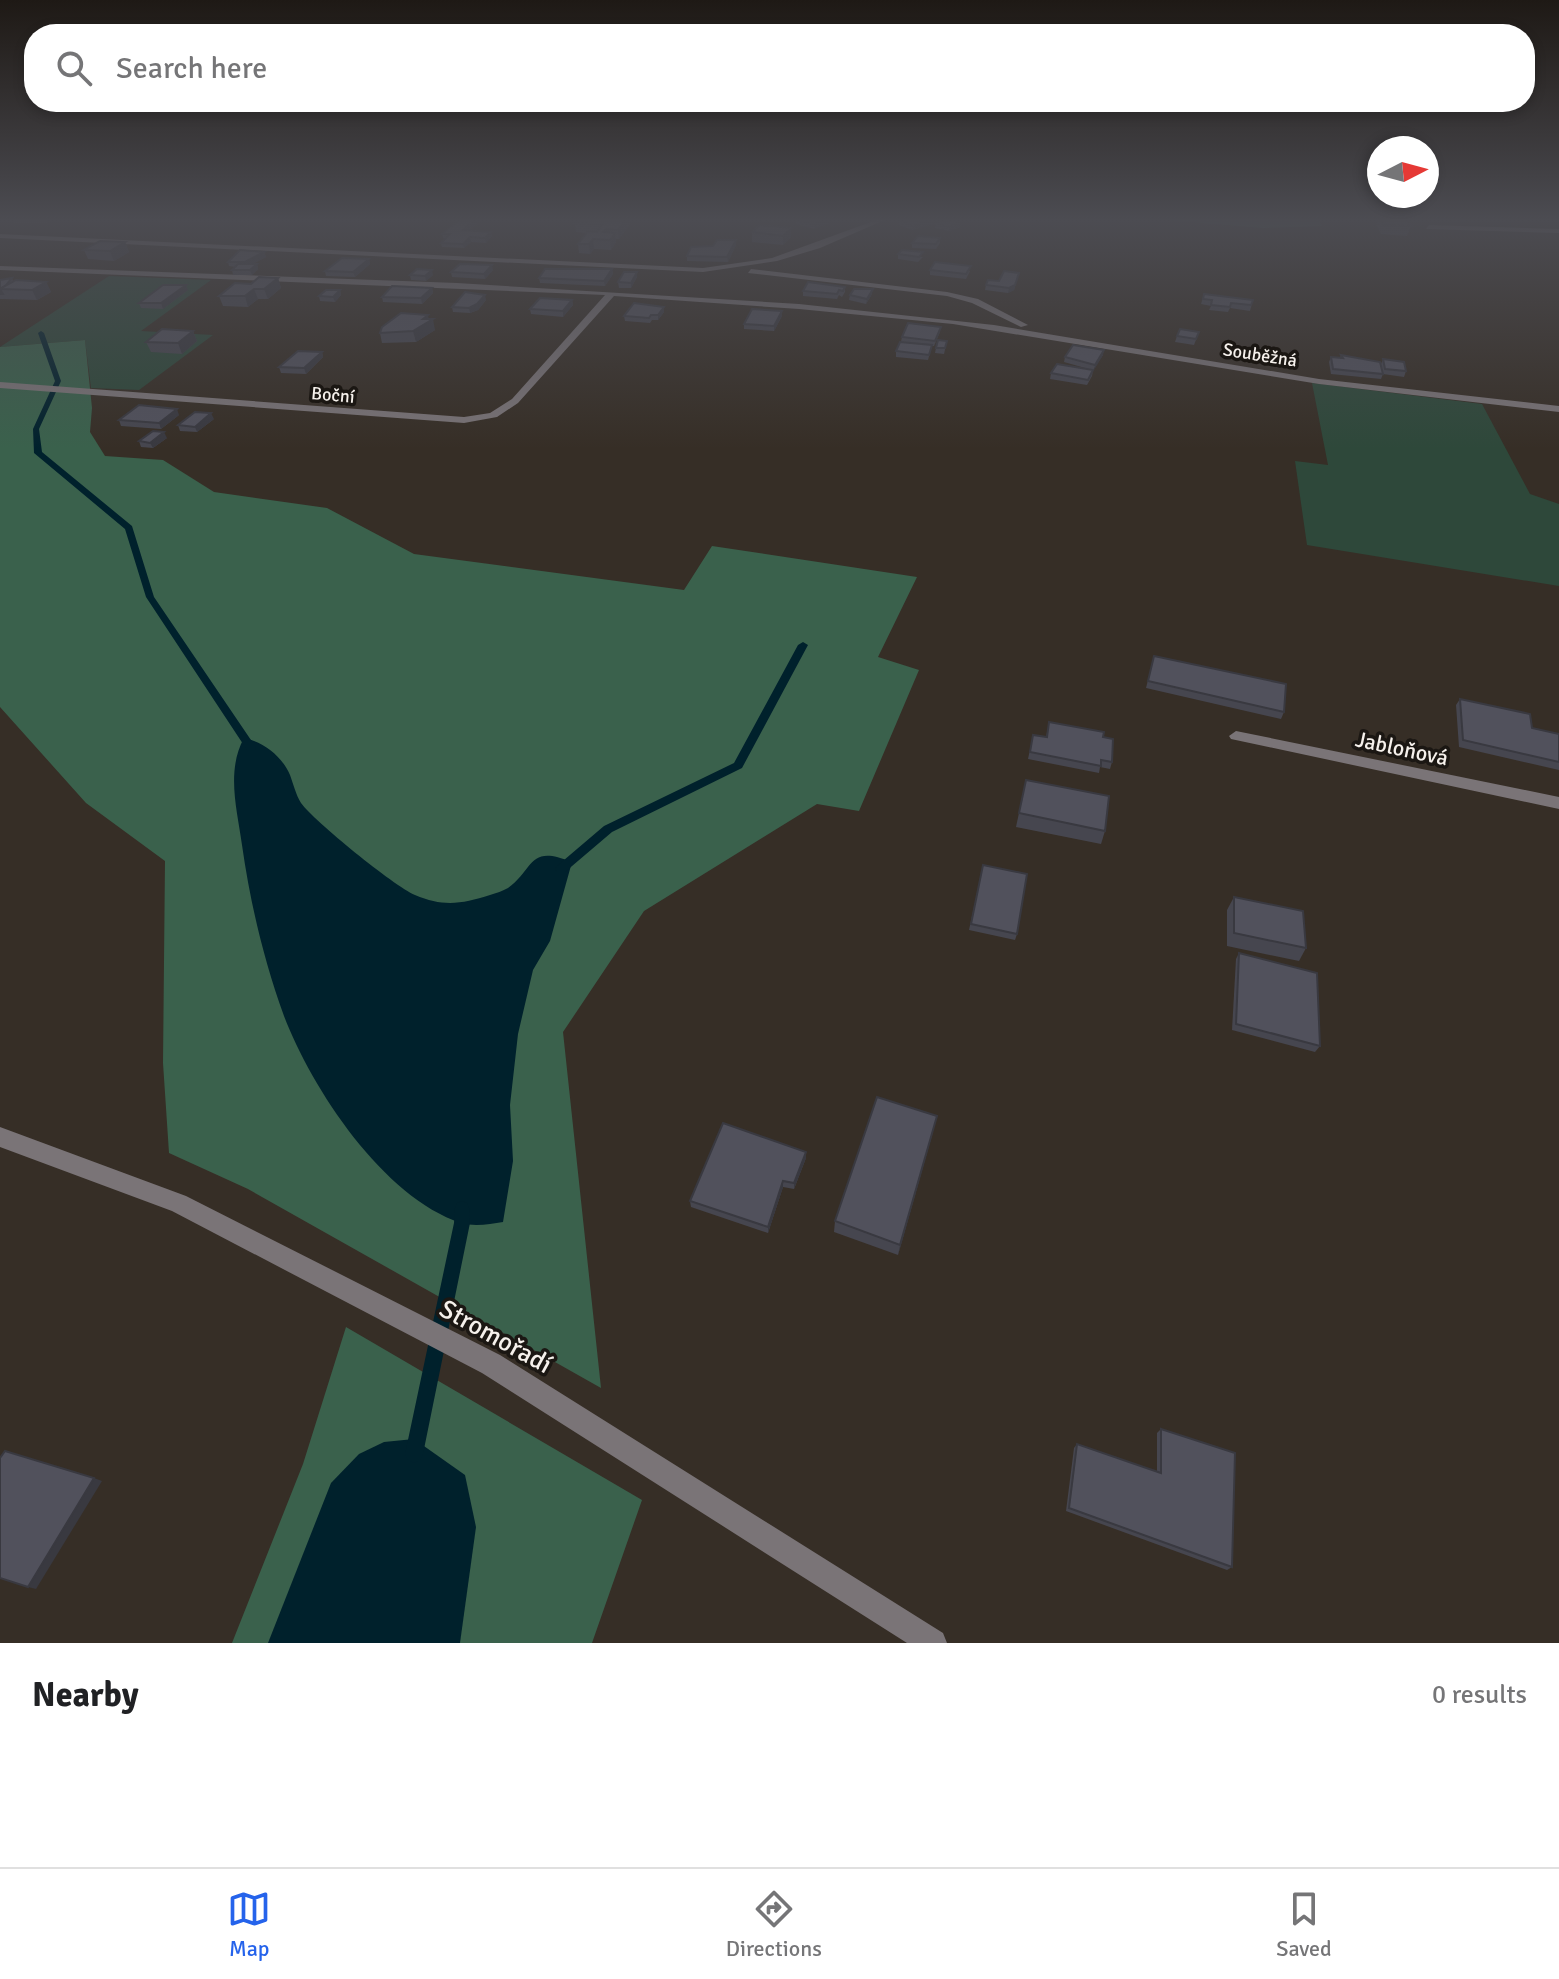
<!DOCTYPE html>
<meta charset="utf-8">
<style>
body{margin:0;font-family:Signika,sans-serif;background:#f6f6f6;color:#202124}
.compass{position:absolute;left:1367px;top:136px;width:72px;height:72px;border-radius:50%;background:#fff;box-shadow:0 4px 12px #0003;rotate:84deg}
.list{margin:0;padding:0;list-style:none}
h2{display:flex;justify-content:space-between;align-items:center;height:104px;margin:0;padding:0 32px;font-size:34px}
h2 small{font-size:26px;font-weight:400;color:#757577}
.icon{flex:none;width:44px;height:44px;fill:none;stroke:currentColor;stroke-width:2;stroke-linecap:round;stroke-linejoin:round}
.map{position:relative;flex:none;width:1559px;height:1643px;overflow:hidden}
.search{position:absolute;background:#fff;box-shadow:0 4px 12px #0003;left:24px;right:24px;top:24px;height:88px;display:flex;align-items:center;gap:20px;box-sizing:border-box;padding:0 28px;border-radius:32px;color:#757577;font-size:30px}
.sheet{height:224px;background:#fff}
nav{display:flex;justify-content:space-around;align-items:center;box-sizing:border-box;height:112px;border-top:2px solid #e0e0e0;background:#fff;font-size:22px;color:#757577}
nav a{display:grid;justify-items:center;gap:4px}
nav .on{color:#2563eb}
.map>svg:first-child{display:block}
.green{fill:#2e483a}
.forest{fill:#3a614c}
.water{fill:#00212c}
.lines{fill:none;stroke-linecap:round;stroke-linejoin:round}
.stream{fill:#00212c;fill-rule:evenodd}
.minor{fill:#7a7477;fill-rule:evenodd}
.wall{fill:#46464f}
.shaded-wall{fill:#393940}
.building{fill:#51515c;stroke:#393940;stroke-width:2}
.labels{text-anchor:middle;stroke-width:7;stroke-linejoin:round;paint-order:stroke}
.far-street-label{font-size:18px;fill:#f6f1ec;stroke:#1b1713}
.street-label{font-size:22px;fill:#f6f1ec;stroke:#1b1713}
.near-street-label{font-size:26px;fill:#f6f1ec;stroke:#1b1713}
</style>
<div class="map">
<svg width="1559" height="1643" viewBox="0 0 1559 1643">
<rect width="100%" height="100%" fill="#362e26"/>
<g class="green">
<path d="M 109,276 L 211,280 L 141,331 L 213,335 L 139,390 L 91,388 L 85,340 L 0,347 Z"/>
<path d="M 1312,383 L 1482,404 L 1530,494 L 1559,504 L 1559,586 L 1307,545 L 1295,461 L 1328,465 Z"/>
</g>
<g class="forest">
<path d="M 1155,219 L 1318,219 L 1322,226 L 1263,228 Z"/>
<path d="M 85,340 L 92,408 L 90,432 L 105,456 L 163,460 L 214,492 L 327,508 L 414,554 L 684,590 L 712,546 L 917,577 L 878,657 L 919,670 L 859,811 L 817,804 L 644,911 L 563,1032 L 601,1388 L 248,1189 L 169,1153 L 163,1063 L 165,861 L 86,803 L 0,707 L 0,347 Z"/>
<path d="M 346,1327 L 642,1500 L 592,1643 L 232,1643 L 303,1464 Z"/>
</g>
<g class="water">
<path d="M 244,738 C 263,742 282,756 290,775 C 293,783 296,795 301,803 C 314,821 394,886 415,895 C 443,907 462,904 490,895 C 496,893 503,891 508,888 C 535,868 528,844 572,862 L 550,941 L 533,970 L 518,1034 L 510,1105 L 513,1161 L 503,1222 C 490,1224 475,1227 461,1223 C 383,1197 312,1089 284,1016 C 264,961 250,902 242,845 C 237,809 226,771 244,738 Z"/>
<path d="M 414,1439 L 465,1475 L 476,1527 L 460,1643 L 268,1643 L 331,1483 L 359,1454 L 384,1442 Z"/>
</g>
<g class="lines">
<g class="stream">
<path d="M 41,331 L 44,333 L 61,381 L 39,429 L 42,452 L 132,526 L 154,597 L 255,746 L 256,748 L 255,750 L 247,750 L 146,597 L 125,529 L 34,453 L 33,429 L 55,381 L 38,333 Z"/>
<path d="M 803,642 L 808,645 L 742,768 L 612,832 L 565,872 L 557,872 L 555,869 L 557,866 L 604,826 L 734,763 L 798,645 Z"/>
<path d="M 462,1201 L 467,1203 L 469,1208 L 470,1223 L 423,1454 L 420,1460 L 414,1463 L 408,1460 L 405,1454 L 454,1223 L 455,1208 L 457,1203 Z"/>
</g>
<g class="minor">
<path d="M 879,219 L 887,219 L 820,248 L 777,261 L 703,272 L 0,238 L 0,234 L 703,268 L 772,258 Z"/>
<path d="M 1429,225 L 1559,229 L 1559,233 L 1426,229 Z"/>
<path d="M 0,266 L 457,283 L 799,304 L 994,325 L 1319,379 L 1559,406 L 1559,412 L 1319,384 L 953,324 L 799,309 L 614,296 L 518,403 L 497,417 L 464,423 L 0,388 L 0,382 L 464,417 L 490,413 L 512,399 L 605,295 L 0,270 Z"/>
<path d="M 751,269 L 947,292 L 978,299 L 1028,325 L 1021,327 L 972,303 L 947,296 L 748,273 Z"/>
<path d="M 1236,731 L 1559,797 L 1559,809 L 1231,739 L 1229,736 Z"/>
<path d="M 0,1127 L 186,1196 L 500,1355 L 943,1633 L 947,1643 L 907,1643 L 482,1373 L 172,1211 L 0,1147 Z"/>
</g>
</g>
<g class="wall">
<path d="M 12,219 L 56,219 L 48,223 L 14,223 Z"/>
<path d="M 608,219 L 630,219 L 630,224 L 619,239 L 616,239 L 616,242 L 611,250 L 594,249 L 590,254 L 579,253 L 578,244 L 587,233 L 576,232 L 575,223 Z"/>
<path d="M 1376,219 L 1405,219 L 1411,226 L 1407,236 L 1381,234 L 1376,225 L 1378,220 Z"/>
<path d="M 1432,219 L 1464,219 L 1463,221 Z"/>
<path d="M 796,220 L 829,223 L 814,229 L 796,224 Z"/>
<path d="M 900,220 L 933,224 L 912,230 L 899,225 Z"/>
<path d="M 479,221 L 469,231 L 492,236 L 486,243 L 471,242 L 464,248 L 442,247 L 441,243 L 445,239 L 443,238 L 442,234 Z"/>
<path d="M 936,223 L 960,227 L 949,231 L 935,228 Z"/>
<path d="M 760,225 L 791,237 L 783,245 L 752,242 L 752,232 Z"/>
<path d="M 940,238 L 940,243 L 936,249 L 912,248 L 912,243 Z"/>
<path d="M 736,240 L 736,245 L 728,262 L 687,261 L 687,256 L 713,246 Z"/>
<path d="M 125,242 L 129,252 L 114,261 L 88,259 L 84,250 Z"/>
<path d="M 264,252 L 266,257 L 252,264 L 257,264 L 258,269 L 252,275 L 233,275 L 232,270 L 235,267 L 229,266 L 228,262 Z"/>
<path d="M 898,254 L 923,257 L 918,262 L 898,259 Z"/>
<path d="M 369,259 L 370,264 L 355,277 L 326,276 L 325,271 Z"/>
<path d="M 612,269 L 613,274 L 605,286 L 540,283 L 539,278 Z"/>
<path d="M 493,270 L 485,279 L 452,277 L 451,272 Z"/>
<path d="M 930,270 L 970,271 L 966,279 L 930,275 Z"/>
<path d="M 637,272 L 637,277 L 631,288 L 619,288 L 618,282 Z"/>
<path d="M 1019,273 L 1014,290 L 1008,293 L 985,290 L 986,285 Z"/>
<path d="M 410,275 L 433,275 L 426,281 L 411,280 Z"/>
<path d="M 12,278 L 13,281 L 46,282 L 51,292 L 37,300 L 0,299 L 0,280 Z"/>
<path d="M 278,278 L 281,288 L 268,299 L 258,299 L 248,307 L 223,306 L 219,296 L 251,284 Z"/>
<path d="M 845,287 L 845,292 L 842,297 L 839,295 L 837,299 L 803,296 L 803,291 Z"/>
<path d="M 432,288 L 433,293 L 422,304 L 383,302 L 382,297 Z"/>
<path d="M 188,290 L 163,309 L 141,308 L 139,303 Z"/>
<path d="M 340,290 L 341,295 L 335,302 L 320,301 L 319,296 Z"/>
<path d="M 872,294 L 866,304 L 849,300 L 850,295 Z"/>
<path d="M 1204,294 L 1253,300 L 1250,311 L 1230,308 L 1228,312 L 1209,310 L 1211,306 L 1201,304 Z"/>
<path d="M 486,300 L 478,310 L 470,313 L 453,312 L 452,307 Z"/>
<path d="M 572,300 L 573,305 L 563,317 L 531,314 L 530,309 Z"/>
<path d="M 664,307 L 664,312 L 658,320 L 652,320 L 650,323 L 625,321 L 624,316 Z"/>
<path d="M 428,315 L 428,319 L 435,330 L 416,342 L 382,343 L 380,333 Z"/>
<path d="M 782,316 L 774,331 L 744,329 L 744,324 Z"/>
<path d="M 193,331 L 197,341 L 182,354 L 151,352 L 146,342 Z"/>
<path d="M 940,332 L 934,346 L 932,346 L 928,360 L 896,357 L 896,351 L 901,342 L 902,337 Z"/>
<path d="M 1199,332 L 1194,345 L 1175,342 L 1177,336 Z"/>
<path d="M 947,341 L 944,354 L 935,353 L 936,348 Z"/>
<path d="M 322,352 L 323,357 L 306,374 L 281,373 L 279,367 Z"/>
<path d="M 1103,355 L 1093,370 L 1092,376 L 1087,385 L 1050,379 L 1051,373 L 1092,370 L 1064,362 L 1065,357 Z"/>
<path d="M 1341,355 L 1381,364 L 1383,359 L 1406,371 L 1404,377 L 1383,374 L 1381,379 L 1331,374 L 1329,362 L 1331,357 L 1340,358 Z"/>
<path d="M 179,415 L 161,429 L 121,426 L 119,420 Z"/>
<path d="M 214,419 L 197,432 L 180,431 L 178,425 Z"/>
<path d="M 167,438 L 153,448 L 141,447 L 139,441 Z"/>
<path d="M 1154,656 L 1284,712 L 1281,719 L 1146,688 Z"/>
<path d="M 1460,699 L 1532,728 L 1559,734 L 1559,770 L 1459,747 L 1456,705 Z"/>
<path d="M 1049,722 L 1103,737 L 1112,762 L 1110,769 L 1100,767 L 1099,773 L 1028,759 L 1033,735 L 1046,737 Z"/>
<path d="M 1026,780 L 1105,831 L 1101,844 L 1016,827 Z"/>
<path d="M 983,865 L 1017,934 L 1015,940 L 969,930 Z"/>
<path d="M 1234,897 L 1306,948 L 1299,961 L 1227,946 L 1227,910 Z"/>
<path d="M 1239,953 L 1320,1046 L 1315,1052 L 1232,1030 L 1236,959 Z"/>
<path d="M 934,1128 L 898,1255 L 834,1232 L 835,1221 Z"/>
<path d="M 806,1158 L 794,1189 L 783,1187 L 768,1233 L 691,1207 L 690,1201 Z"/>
<path d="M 1161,1429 L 1232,1567 L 1227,1570 L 1066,1511 L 1074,1448 L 1077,1444 L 1157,1472 L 1157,1433 Z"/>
</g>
<g class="shaded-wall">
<path d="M 46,219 L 56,219 L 48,223 Z"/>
<path d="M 476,219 L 479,219 L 479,221 L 464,235 L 463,230 Z"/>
<path d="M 626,219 L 630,219 L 630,224 L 619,239 L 618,230 Z"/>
<path d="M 829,219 L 829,223 L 814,229 L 814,224 Z"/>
<path d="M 934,219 L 933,224 L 912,230 L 913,226 Z"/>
<path d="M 960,222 L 960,227 L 949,231 L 949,227 Z"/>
<path d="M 791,228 L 791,237 L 783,245 L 783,236 Z"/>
<path d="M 491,232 L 492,236 L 486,243 L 485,238 Z"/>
<path d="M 615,233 L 616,242 L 611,250 L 610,240 Z"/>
<path d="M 470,237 L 471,242 L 464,248 L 463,244 Z"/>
<path d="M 593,239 L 594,249 L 590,254 L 589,244 Z"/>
<path d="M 736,240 L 736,245 L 728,262 L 727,257 Z"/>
<path d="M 125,242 L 129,252 L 114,261 L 110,251 Z"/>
<path d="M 264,252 L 266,257 L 247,267 L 245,262 Z"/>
<path d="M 369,259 L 370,264 L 355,277 L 353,272 Z"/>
<path d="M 257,264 L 258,269 L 252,275 L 250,270 Z"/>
<path d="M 492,265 L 493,270 L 485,279 L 484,274 Z"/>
<path d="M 612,269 L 613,274 L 605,286 L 604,281 Z"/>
<path d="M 432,270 L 433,275 L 426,281 L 425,276 Z"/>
<path d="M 637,272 L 637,277 L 631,288 L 631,283 Z"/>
<path d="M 1019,273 L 1014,290 L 1008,293 L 1009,288 Z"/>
<path d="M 278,278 L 281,288 L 268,299 L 264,289 Z"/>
<path d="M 46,282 L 51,292 L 37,300 L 32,290 Z"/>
<path d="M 186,285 L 188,290 L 163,309 L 161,303 Z"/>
<path d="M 432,288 L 433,293 L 422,304 L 421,298 Z"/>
<path d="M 254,289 L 258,299 L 248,307 L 245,296 Z"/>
<path d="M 873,289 L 872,294 L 866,304 L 867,299 Z"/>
<path d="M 340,290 L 341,295 L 335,302 L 333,297 Z"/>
<path d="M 485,295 L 486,300 L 478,310 L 470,313 L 469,308 Z"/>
<path d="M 572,300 L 573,305 L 563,317 L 563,311 Z"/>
<path d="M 664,307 L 664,312 L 658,320 L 658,315 Z"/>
<path d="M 782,311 L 782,316 L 774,331 L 774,326 Z"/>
<path d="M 428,315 L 429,321 L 433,319 L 435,330 L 416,342 L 413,331 Z"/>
<path d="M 193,331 L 197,341 L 182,354 L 178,343 Z"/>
<path d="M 1104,350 L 1103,355 L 1094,370 L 1095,365 Z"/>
<path d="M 322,352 L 323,357 L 306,374 L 304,368 Z"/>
<path d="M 177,409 L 179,415 L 161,429 L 159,423 Z"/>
<path d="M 211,413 L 214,419 L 197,432 L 195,427 Z"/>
<path d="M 164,432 L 167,438 L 153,448 L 150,443 Z"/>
<path d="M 937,1116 L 934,1128 L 898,1255 L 900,1245 Z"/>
<path d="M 806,1152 L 806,1158 L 794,1189 L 794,1183 Z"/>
<path d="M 783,1181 L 783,1187 L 768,1233 L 768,1227 Z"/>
<path d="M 94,1478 L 102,1481 L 36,1589 L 28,1587 Z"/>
</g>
<g class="building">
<path d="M 460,219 L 476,219 L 463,230 L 491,232 L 485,238 L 470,237 L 463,244 L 441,243 L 450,234 L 442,234 Z"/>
<path d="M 579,219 L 626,219 L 618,230 L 606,229 L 603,232 L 615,233 L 610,240 L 593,239 L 589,244 L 578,244 L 588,231 L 597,232 L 603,224 L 575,223 Z"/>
<path d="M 799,219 L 828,219 L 814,224 L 796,220 Z"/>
<path d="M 904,219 L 934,219 L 913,226 L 900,220 Z"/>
<path d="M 946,219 L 960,222 L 949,227 L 936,223 Z"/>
<path d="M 1381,219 L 1405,219 L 1411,226 L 1384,225 Z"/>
<path d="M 760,225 L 791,228 L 783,236 L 752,232 Z"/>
<path d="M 918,236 L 940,238 L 936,244 L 912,243 Z"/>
<path d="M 717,240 L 736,240 L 727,257 L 687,256 L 691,247 L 713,246 Z"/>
<path d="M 100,241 L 125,242 L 110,251 L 84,250 Z"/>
<path d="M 240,250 L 264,252 L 245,262 L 228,262 Z"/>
<path d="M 902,250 L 923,252 L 919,257 L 898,254 Z"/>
<path d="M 342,258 L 369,259 L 353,272 L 325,271 Z"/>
<path d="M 935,262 L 971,266 L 966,274 L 930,270 Z"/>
<path d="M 238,264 L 257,264 L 250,270 L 232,270 Z"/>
<path d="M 460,264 L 492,265 L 484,274 L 451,272 Z"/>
<path d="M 417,269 L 432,270 L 425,276 L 410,275 Z"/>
<path d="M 545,269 L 612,269 L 604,281 L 539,278 Z"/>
<path d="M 1004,271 L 1019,273 L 1015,285 L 1009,288 L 986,285 L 988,280 L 999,281 Z"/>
<path d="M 624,272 L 637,272 L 631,283 L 618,282 Z"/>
<path d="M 259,277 L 278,278 L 264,289 L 254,289 L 245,296 L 219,296 L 235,283 L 251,284 Z"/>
<path d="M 12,278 L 7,284 L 8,284 L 0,289 L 3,294 L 0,294 L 0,280 Z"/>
<path d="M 16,280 L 46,282 L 32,290 L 0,289 Z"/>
<path d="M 808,282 L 845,287 L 843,291 L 839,290 L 837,294 L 803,291 Z"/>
<path d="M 163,285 L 186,285 L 161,303 L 139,303 Z"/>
<path d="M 392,286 L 432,288 L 421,298 L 382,297 Z"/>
<path d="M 854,289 L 873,289 L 867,299 L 850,295 Z"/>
<path d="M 326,290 L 340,290 L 333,297 L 319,296 Z"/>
<path d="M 465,292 L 485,295 L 477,304 L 469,308 L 452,307 Z"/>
<path d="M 1204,294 L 1253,300 L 1251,305 L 1231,303 L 1230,307 L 1211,305 L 1212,300 L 1203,299 Z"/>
<path d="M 540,298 L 572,300 L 563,311 L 530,309 Z"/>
<path d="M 634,303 L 664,307 L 658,315 L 651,315 L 649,318 L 624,316 Z"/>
<path d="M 752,309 L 782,311 L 774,326 L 744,324 Z"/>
<path d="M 401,313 L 428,315 L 423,319 L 433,319 L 413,331 L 380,333 L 382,327 Z"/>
<path d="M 908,323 L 941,327 L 935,341 L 902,337 Z"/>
<path d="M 162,329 L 193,331 L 178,343 L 146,342 Z"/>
<path d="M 1180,329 L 1199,332 L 1196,339 L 1177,336 Z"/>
<path d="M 938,340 L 947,341 L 945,348 L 936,348 Z"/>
<path d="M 900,342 L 932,345 L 929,355 L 896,351 Z"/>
<path d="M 1073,345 L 1104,350 L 1095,365 L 1065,357 Z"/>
<path d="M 298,351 L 322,352 L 304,368 L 279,367 Z"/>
<path d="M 1341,355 L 1380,362 L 1383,374 L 1333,369 L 1331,357 L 1343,358 Z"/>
<path d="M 1383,359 L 1404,362 L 1406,371 L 1385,369 Z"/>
<path d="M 1057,364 L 1093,370 L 1088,380 L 1051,373 Z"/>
<path d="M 139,405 L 177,409 L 159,423 L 119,420 Z"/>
<path d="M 195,412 L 211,413 L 195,427 L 178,425 Z"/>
<path d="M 153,431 L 164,432 L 150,443 L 139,441 Z"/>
<path d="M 1154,656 L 1286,684 L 1284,712 L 1148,681 Z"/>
<path d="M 1460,699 L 1530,714 L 1532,728 L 1559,734 L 1559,762 L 1463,740 Z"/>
<path d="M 1049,722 L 1104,732 L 1103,737 L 1113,739 L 1112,762 L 1101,760 L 1101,766 L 1030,752 L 1033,735 L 1047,737 Z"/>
<path d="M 1026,780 L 1109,796 L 1105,831 L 1019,813 Z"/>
<path d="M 983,865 L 1027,874 L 1017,934 L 971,924 Z"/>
<path d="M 1234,897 L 1303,911 L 1306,948 L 1234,933 Z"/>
<path d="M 1239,953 L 1317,973 L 1320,1046 L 1236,1024 Z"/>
<path d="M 877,1097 L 937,1116 L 900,1245 L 835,1221 Z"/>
<path d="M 723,1123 L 806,1152 L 794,1183 L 783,1181 L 768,1227 L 690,1201 Z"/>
<path d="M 1161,1429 L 1235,1453 L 1232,1567 L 1069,1508 L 1077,1444 L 1161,1473 Z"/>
<path d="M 5,1451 L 94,1478 L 28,1587 L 0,1578 L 0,1458 Z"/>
</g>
<linearGradient id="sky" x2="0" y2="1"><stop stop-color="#1e1915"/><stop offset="0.49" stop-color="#4c4c52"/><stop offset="1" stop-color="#4c4c52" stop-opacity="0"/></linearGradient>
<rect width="1559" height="449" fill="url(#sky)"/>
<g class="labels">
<g class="far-street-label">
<text transform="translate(1260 355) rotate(9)" y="6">Souběžná</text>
<text transform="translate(333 395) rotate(5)" y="6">Boční</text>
</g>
<g class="street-label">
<text transform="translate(1402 748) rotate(12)" y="8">Jabloňová</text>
</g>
<g class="near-street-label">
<text transform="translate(496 1336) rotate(29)" y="9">Stromořadí</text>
</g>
</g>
</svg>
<svg class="compass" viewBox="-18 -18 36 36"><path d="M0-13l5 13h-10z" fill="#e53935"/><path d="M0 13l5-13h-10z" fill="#757577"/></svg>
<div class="search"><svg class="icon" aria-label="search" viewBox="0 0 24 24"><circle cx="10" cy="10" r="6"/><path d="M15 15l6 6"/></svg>Search here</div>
</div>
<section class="sheet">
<h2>Nearby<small>0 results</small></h2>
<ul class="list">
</ul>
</section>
<nav>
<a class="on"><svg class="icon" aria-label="map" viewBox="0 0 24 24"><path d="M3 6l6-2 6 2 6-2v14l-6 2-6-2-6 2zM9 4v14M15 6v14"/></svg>Map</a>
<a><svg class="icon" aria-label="directions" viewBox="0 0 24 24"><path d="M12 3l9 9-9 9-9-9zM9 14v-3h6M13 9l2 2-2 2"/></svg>Directions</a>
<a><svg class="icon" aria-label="saved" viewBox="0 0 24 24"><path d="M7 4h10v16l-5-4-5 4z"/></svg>Saved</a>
</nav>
